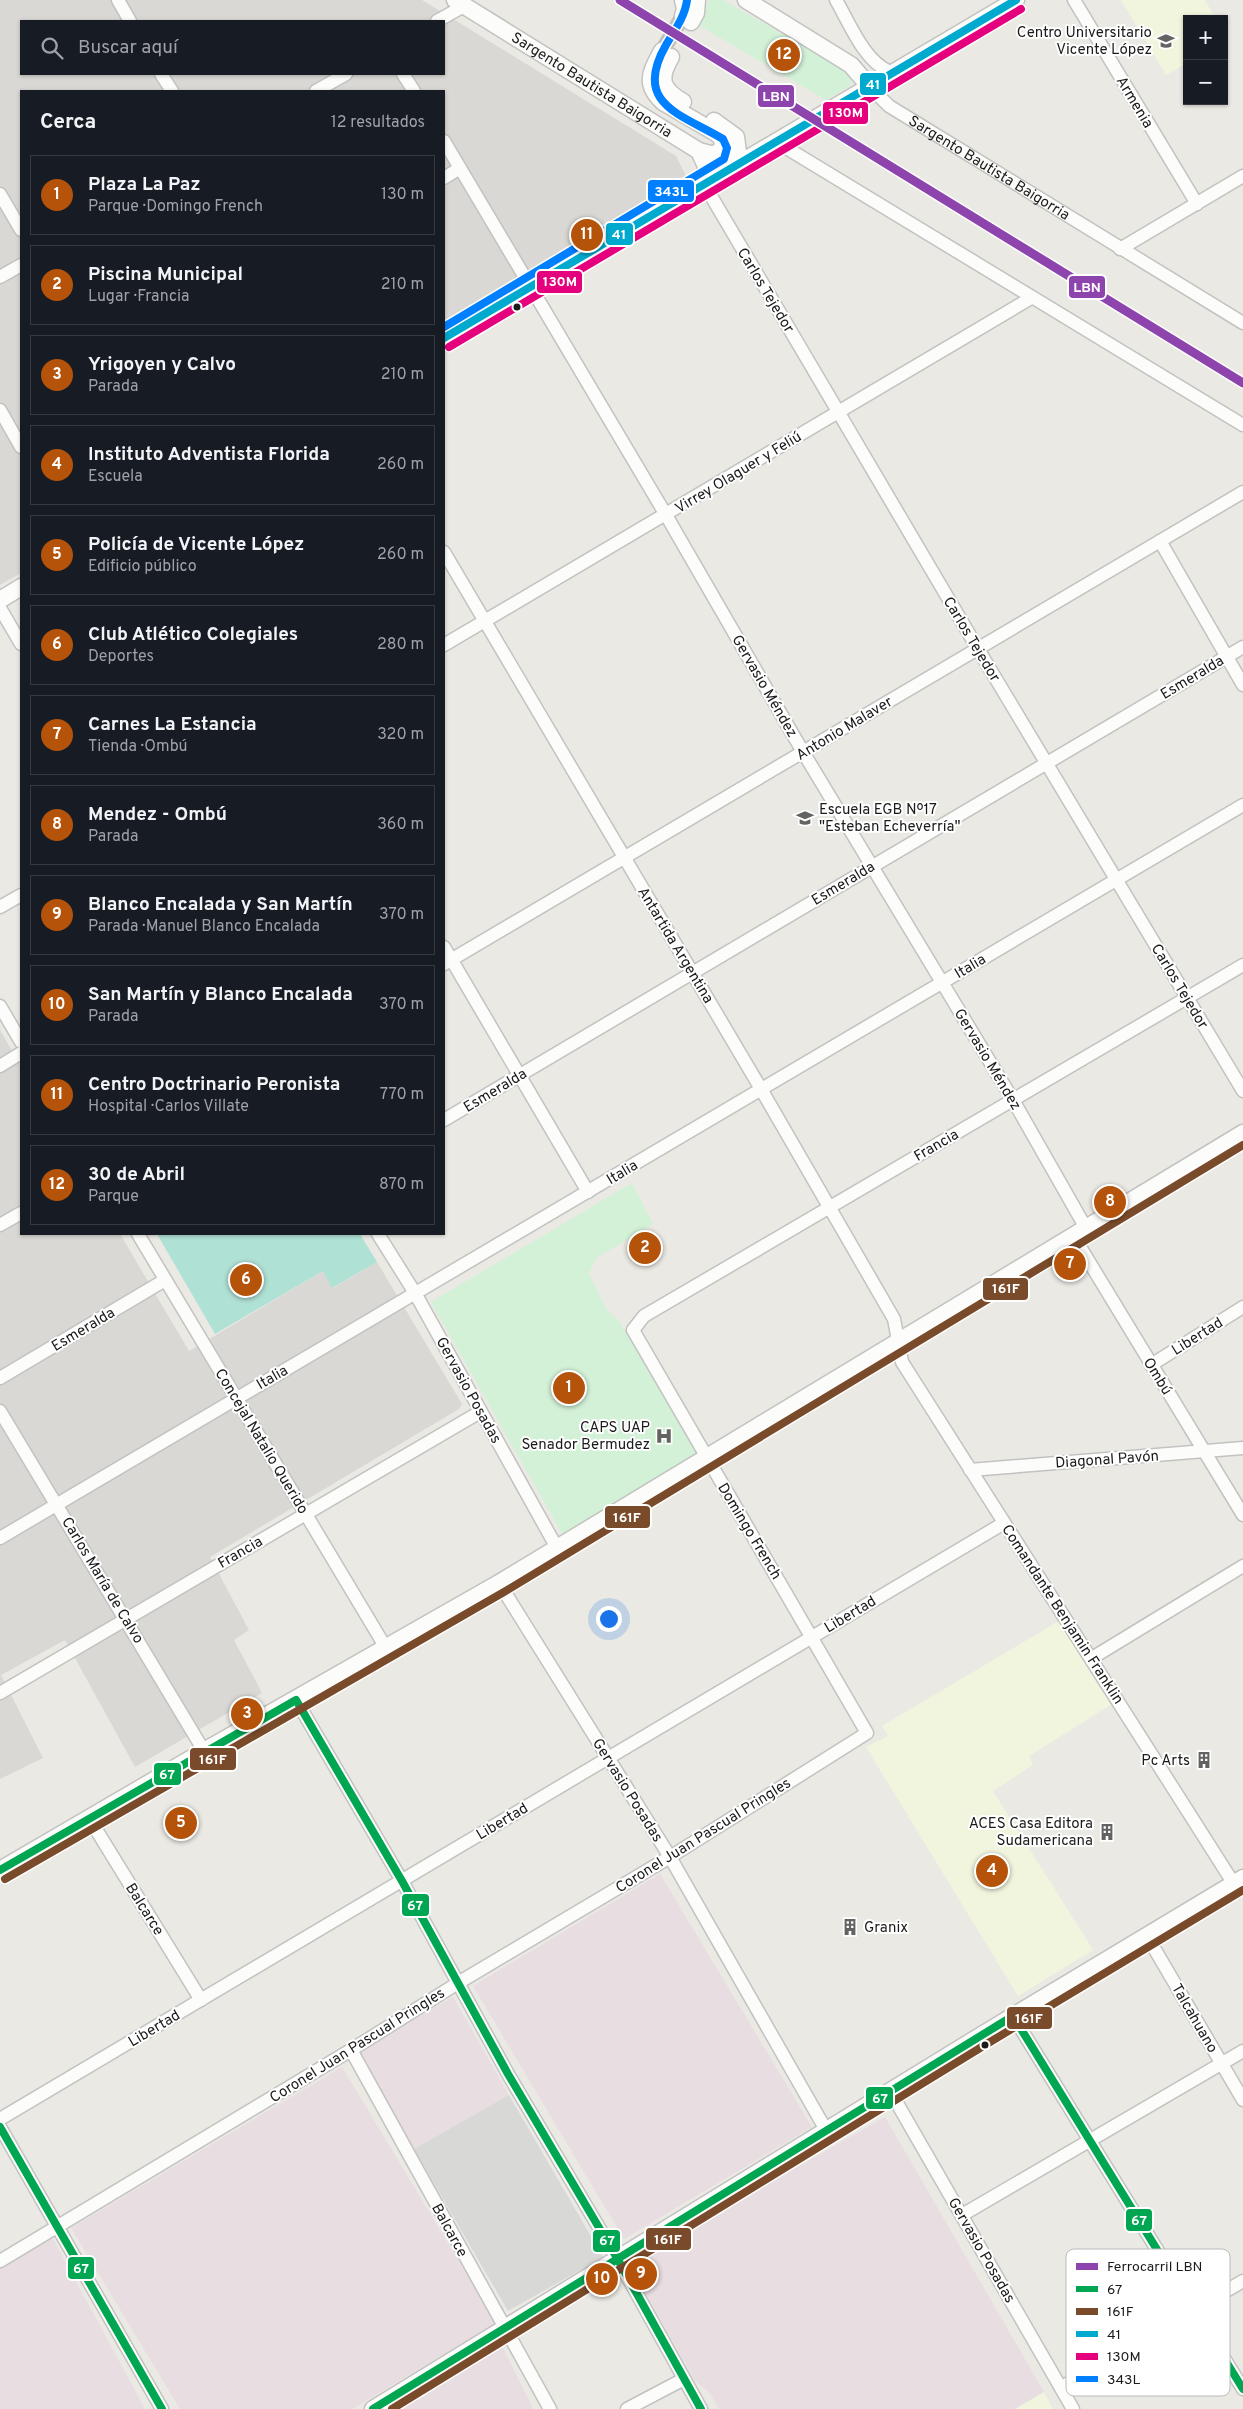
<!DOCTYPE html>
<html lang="es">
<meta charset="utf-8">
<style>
body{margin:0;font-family:Overpass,sans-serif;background:#20242c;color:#f1f3f6}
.controls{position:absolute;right:15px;top:15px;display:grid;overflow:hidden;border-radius:0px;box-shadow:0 1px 4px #0004}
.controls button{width:45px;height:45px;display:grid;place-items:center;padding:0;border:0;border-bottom:1px solid #363941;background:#171b24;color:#f1f3f6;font:25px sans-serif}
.you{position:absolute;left:608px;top:1618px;width:18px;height:18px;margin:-12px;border:4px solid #fff;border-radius:50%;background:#1a73e8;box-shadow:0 0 0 8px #1a73e833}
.badge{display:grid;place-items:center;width:32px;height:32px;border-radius:50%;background:#b45309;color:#fff;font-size:16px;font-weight:700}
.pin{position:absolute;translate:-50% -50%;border:2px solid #fff;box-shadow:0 1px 5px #0006}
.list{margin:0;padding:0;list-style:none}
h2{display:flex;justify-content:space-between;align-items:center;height:65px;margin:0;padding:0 20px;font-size:21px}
h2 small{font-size:16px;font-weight:400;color:#9ea1a6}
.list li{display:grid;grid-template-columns:32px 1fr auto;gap:15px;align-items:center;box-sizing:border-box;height:80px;margin:0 10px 10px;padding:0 10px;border:1px solid #363941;border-radius:0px}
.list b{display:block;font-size:19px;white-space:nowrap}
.list p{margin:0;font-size:16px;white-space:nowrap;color:#9ea1a6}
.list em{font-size:16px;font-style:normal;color:#9ea1a6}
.icon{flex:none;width:28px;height:28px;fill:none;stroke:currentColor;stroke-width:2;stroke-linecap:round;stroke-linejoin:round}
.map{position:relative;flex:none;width:1243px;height:2409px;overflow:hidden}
.search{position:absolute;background:#171b24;box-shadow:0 1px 4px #0004;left:20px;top:20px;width:425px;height:55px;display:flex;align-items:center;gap:12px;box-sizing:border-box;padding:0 18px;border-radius:0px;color:#9ea1a6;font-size:19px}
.panel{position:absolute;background:#171b24;box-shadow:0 1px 4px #0004;left:20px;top:90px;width:425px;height:1145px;border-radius:0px}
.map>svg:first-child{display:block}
.residential{fill:#d9d8d5;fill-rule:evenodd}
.industrial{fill:#e8dde1}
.education{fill:#f1f5de}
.park{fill:#d2f1d7}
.pitch{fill:#b0e1d5}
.parking{fill:#d8d8d6}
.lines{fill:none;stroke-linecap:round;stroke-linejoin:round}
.tertiary-tunnel{stroke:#c1c0bc;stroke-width:16;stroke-dasharray:16 8;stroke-linecap:butt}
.minor-casing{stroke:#c2c2c0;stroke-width:15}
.tertiary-casing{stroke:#c2c2c0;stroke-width:19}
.minor{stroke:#fcfcfb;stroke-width:12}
.tertiary{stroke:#fcfcfb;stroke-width:16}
.bus-1-casing{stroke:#fff;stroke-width:11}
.bus-2-casing{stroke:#fff;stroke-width:11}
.bus-3-casing{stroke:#fff;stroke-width:11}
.bus-4-casing{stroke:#fff;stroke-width:11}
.bus-5-casing{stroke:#fff;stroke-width:11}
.bus-1{stroke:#00a651;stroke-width:8}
.bus-2{stroke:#7a4b2a;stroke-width:8}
.bus-3{stroke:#00a9ce;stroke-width:8}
.bus-4{stroke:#e5007d;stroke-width:8}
.bus-5{stroke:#007fff;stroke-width:8}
.rail-1-casing{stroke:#fff;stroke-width:12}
.rail-1{stroke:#8e44ad;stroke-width:9}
.bus-dot{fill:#1b1b1b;stroke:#fff;stroke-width:2}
.labels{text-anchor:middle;stroke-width:4;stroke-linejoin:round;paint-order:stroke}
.poi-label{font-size:15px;fill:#1b1b1b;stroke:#fff;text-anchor:end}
.street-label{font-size:15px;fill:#1b1b1b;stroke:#fff}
.key{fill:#fff;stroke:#bbb;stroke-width:1}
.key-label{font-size:14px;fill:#1b1b1b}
.line-badge{stroke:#fff;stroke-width:2}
.badge-label{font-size:14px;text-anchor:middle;font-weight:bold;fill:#fff}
</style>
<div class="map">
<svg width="1243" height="2409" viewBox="0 0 1243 2409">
<rect width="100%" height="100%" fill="#eae9e4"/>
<g class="residential">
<path d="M 0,0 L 422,0 L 676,156 L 685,174 L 683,179 L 444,322 L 444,91 L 21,91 L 21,573 L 0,585 ZM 21,21 L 444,21 L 444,74 L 21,74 Z"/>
<path d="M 0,1030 L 21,1066 L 21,1234 L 120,1234 L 189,1351 L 323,1271 L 333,1288 L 377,1262 L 462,1404 L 459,1409 L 210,1557 L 249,1630 L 234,1640 L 262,1693 L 135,1767 L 65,1640 L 1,1675 L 43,1758 L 0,1779 Z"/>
</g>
<g class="industrial">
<path d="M 660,1874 L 812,2127 L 624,2239 L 473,1986 Z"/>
<path d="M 453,1997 L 509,2095 L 414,2149 L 358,2051 Z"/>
<path d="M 342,2067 L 496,2323 L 352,2409 L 180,2409 L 71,2228 Z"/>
<path d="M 885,2117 L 1044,2392 L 1015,2409 L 719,2409 L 710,2393 L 695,2381 L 636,2276 L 630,2262 Z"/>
<path d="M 52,2237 L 145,2409 L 0,2409 L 0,2268 Z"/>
<path d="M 501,2344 L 533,2409 L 396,2409 Z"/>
</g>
<g class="education">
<path d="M 1121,0 L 1205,0 L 1216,19 L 1187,19 L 1187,63 L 1166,75 Z"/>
<path d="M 1059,1621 L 1112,1704 L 1029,1756 L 1033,1765 L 993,1791 L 1093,1950 L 1018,1996 L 866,1747 L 888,1736 L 882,1726 Z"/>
<path d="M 1044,2392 L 1053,2409 L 1015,2409 Z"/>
</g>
<g class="park">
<path d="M 709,0 L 723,0 L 849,73 L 851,85 L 826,100 L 699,25 Z"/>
<path d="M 632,1183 L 653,1224 L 596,1258 L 589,1274 L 606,1309 L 619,1321 L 698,1455 L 563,1535 L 431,1302 Z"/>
</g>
<path class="pitch" d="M 157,1234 L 360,1234 L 377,1262 L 332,1288 L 323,1271 L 215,1334 Z"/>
<path class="parking" d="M 509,2095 L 603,2257 L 508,2311 L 414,2149 Z"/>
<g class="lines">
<path class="tertiary-tunnel" d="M 662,51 L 683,16"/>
<g class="minor-casing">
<g id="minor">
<path d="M 118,0 L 130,21"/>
<path d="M 836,0 C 850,24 864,61 890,72"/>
<path d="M 1074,0 L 1197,204"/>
<path d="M 437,21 L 464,6"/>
<path d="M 161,74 L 172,91"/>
<path d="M 403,74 L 414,91"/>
<path id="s1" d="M 869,86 L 889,106 L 1243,323"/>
<path d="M 316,91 L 346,74"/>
<path d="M 444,141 L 666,515 L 803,752 L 1013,1100 L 1087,1230"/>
<path d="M 775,141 L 1243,425"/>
<path d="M 444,178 L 460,168"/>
<path d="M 704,184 L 978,649 L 1243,1091"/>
<path d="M 0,194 L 21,230"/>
<path d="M 1120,249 L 1243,176"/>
<path d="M 0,277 L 21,265"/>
<path d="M 0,410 L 21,447"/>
<path d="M 1160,541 L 1243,685"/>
<path d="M 444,552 L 761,1089 L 894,1319 L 902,1362 L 1234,1884"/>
<path d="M 0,608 L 21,644"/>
<path d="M 444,645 L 1031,298"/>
<path d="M 0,907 L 21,895"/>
<path d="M 444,947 L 588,1192"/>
<path d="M 444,964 L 1243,492"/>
<path d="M 0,1006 L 21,1042"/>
<path d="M 0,1066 L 21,1053"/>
<path d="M 444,1120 L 1243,647"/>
<path d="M 0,1225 L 21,1213"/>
<path d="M 138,1234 L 386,1648"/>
<path d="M 378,1234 L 415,1293 L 557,1548"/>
<path d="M 1074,1237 L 1243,1515"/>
<path d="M 1151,1365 L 1243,1307"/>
<path d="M 0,1378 L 165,1280"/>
<path d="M 0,1411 L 204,1751"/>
<path d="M 970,1470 L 1243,1448"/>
<path d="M 0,1538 L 1243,805"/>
<path d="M 499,1583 L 670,1857 L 826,2130"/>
<path d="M 1092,1658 L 1243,1566"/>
<path d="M 0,1693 L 480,1412"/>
<path d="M 296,1700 L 402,1881 L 508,2074 L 617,2258 L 701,2409"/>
<path d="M 89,1818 L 201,2000"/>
<path d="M 1147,1936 L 1243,2100"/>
<path d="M 1013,2016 L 1243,2389"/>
<path d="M 351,2050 L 550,2409"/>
<path d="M 890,2091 L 1073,2409"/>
<path d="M 0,2119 L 1004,1523"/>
<path d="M 0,2127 L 162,2409"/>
<path d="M 962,2215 L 1243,2051"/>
<path d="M 0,2261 L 351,2050 L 458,1983 L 670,1857 L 867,1733 L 633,1330 L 644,1316 L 1243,965"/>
<path d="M 1062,2387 L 1243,2281"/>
<path d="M 627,2409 L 684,2379"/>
</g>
</g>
<g class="tertiary-casing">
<g id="tertiary">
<path id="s2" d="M 455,0 L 699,151 L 706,166 L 704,184"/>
<path d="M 683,0 L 685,9 L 683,16"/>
<path d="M 746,0 L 851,65 L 869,86"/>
<path d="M 691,22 L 696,13 L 697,0"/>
<path d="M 662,51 C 651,72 643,83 663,102 L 716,133 C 722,137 723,141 723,148 L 714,155 L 699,151"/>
<path d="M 671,57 C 658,79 661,89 683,102"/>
<path d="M 714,121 L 736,137 L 738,152 L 732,166"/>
<path d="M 444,338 L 1016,0"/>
<path d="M 0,600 L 21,587"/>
<path d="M 0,1870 L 204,1751 L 499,1583 L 1243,1133"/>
<path d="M 373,2409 L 980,2036 L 1243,1878"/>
</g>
</g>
<use href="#minor" class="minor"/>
<use href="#tertiary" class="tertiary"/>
<g class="bus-1-casing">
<g id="bus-1">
<path d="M 0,1870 L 296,1700 L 402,1881 L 508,2074 L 617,2258 L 701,2409"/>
<path d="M 0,2127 L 162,2409"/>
<path d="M 373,2409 L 1013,2016 L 1243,2389"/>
</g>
</g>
<g class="bus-2-casing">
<g id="bus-2">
<path d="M 5,1879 L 504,1592 L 1243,1145"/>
<path d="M 392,2409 L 985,2045 L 1243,1890"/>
</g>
</g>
<g class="bus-3-casing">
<path id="bus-3" d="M 444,338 L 1016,0"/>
</g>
<g class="bus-4-casing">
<path id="bus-4" d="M 449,347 L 1021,9"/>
</g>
<g class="bus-5-casing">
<path id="bus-5" d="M 444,327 L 724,159 L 727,148 L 723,139 C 681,114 632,104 666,45 C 674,31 685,17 687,0"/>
</g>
<use href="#bus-1" class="bus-1"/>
<use href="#bus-2" class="bus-2"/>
<use href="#bus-3" class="bus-3"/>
<use href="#bus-4" class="bus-4"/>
<use href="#bus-5" class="bus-5"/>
<g class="rail-1-casing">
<path id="rail-1" d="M 620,0 L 1243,383"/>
</g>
<use href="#rail-1" class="rail-1"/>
</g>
<defs>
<g id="university-bare" transform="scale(1.35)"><path d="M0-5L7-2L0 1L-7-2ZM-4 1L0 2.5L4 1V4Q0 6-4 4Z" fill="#636361" stroke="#fff" stroke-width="2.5" paint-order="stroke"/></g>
<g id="school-bare" transform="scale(1.35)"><path d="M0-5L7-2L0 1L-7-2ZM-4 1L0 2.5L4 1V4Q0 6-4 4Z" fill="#636361" stroke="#fff" stroke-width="2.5" paint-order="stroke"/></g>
<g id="hospital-bare" transform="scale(1.35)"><path d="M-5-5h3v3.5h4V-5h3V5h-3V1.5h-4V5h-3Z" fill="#636361" stroke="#fff" stroke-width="2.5" paint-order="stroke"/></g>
<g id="building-bare" transform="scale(1.35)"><path d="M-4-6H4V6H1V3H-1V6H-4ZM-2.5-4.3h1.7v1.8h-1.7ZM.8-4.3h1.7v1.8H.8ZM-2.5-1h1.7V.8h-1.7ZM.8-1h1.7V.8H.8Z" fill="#636361" stroke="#fff" stroke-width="2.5" paint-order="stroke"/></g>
</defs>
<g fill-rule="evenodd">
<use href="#university-bare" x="1166" y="41"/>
<use href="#school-bare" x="805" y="818"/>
<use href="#hospital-bare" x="664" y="1436"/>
<use href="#building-bare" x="1204" y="1760"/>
<use href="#building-bare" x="1107" y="1832"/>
<use href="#building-bare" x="850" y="1927"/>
</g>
<g class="bus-dot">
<circle cx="517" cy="307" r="4.5"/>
<circle cx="985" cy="2045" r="4.5"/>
</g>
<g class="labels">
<g class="poi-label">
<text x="1152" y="37">Centro Universitario<tspan x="1152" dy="17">Vicente López</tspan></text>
<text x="819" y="814" text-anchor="start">Escuela EGB Nº17<tspan x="819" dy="17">"Esteban Echeverría"</tspan></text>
<text x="650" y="1432">CAPS UAP<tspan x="650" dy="17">Senador Bermudez</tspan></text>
<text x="1190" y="1765">Pc Arts</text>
<text x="1093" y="1828">ACES Casa Editora<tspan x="1093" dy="17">Sudamericana</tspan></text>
<text x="864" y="1932" text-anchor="start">Granix</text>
</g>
<g class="street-label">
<text dy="5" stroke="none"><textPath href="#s2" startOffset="161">Sargento Bautista Baigorria</textPath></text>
<text transform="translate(1135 102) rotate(59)" y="5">Armenia</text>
<text dy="5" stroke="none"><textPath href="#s1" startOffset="146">Sargento Bautista Baigorria</textPath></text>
<text transform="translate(766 290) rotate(59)" y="5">Carlos Tejedor</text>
<text transform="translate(738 472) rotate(-31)" y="5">Virrey Olaguer y Feliú</text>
<text transform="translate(972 639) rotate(59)" y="5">Carlos Tejedor</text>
<text transform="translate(1192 677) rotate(-31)" y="5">Esmeralda</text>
<text transform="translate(765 686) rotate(60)" y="5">Gervasio Méndez</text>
<text transform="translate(844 728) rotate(-31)" y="5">Antonio Malaver</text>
<text transform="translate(843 883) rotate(-31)" y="5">Esmeralda</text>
<text transform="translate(676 945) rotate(59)" y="5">Antartida Argentina</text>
<text transform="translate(970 966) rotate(-31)" y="5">Italia</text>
<text transform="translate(1180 986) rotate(59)" y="5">Carlos Tejedor</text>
<text transform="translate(988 1059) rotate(59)" y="5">Gervasio Méndez</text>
<text transform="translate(495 1090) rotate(-31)" y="5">Esmeralda</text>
<text transform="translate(936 1145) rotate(-30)" y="5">Francia</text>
<text transform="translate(622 1172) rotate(-31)" y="5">Italia</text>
<text transform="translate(83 1329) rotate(-31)" y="5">Esmeralda</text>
<text transform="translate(1197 1336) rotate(-32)" y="5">Libertad</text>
<text transform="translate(1158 1376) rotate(58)" y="5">Ombú</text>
<text transform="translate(272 1377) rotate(-30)" y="5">Italia</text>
<text transform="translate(469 1390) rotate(61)" y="5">Gervasio Posadas</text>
<text transform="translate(262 1441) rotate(59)" y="5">Concejal Natalio Querido</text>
<text transform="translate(1107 1459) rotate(-4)" y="5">Diagonal Pavón</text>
<text transform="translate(750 1531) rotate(59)" y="5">Domingo French</text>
<text transform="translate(240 1552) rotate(-30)" y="5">Francia</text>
<text transform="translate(103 1580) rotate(59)" y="5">Carlos María de Calvo</text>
<text transform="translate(850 1614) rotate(-31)" y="5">Libertad</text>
<text transform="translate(1063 1614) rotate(57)" y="5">Comandante Benjamin Franklin</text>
<text transform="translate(628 1790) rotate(58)" y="5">Gervasio Posadas</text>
<text transform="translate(502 1821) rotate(-31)" y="5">Libertad</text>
<text transform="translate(703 1835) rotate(-32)" y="5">Coronel Juan Pascual Pringles</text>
<text transform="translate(145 1909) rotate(58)" y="5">Balcarce</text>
<text transform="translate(1195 2018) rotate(60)" y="5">Talcahuano</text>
<text transform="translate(154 2028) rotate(-31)" y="5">Libertad</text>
<text transform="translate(357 2045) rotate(-32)" y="5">Coronel Juan Pascual Pringles</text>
<text transform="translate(450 2230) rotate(61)" y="5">Balcarce</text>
<text transform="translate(982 2250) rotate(60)" y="5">Gervasio Posadas</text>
</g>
</g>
<rect x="1066" y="2249" width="164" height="147" rx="8" class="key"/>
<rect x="1076" y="2263" width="22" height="7" fill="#8e44ad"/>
<rect x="1076" y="2286" width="22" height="6" fill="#00a651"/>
<rect x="1076" y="2308" width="22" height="7" fill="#7a4b2a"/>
<rect x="1076" y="2331" width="22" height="6" fill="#00a9ce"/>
<rect x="1076" y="2353" width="22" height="7" fill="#e5007d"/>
<rect x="1076" y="2376" width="22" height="6" fill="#007fff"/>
<g class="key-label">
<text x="1107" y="2271">Ferrocarril LBN</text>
<text x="1107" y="2294">67</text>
<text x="1107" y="2316">161F</text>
<text x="1107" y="2339">41</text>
<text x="1107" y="2361">130M</text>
<text x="1107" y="2384">343L</text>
</g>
<g class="line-badge">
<rect x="859" y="72" width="28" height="24" rx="5" fill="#00a9ce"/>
<rect x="757" y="84" width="38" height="24" rx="5" fill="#8e44ad"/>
<rect x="822" y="101" width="47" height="24" rx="5" fill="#e5007d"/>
<rect x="647" y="179" width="48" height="24" rx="5" fill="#007fff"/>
<rect x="605" y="222" width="29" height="24" rx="5" fill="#00a9ce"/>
<rect x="536" y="270" width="47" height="24" rx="5" fill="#e5007d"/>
<rect x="1068" y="275" width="38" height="24" rx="5" fill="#8e44ad"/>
<rect x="982" y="1277" width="47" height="24" rx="5" fill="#7a4b2a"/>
<rect x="604" y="1505" width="47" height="24" rx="5" fill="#7a4b2a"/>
<rect x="189" y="1747" width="48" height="24" rx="5" fill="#7a4b2a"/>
<rect x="153" y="1762" width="29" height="24" rx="5" fill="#00a651"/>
<rect x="401" y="1893" width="29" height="24" rx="5" fill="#00a651"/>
<rect x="1006" y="2006" width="47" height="24" rx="5" fill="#7a4b2a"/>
<rect x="865" y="2086" width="29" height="24" rx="5" fill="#00a651"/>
<rect x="1125" y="2208" width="28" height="24" rx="5" fill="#00a651"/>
<rect x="645" y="2227" width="47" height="24" rx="5" fill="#7a4b2a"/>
<rect x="592" y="2229" width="29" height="24" rx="5" fill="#00a651"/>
<rect x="67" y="2256" width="28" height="24" rx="5" fill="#00a651"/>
</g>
<g class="badge-label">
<text x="873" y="89">41</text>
<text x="776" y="101">LBN</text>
<text x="846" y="117">130M</text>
<text x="671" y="196">343L</text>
<text x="619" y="239">41</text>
<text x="560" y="286">130M</text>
<text x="1087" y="292">LBN</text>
<text x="1006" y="1293">161F</text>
<text x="627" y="1522">161F</text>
<text x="213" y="1764">161F</text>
<text x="167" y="1779">67</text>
<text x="415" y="1910">67</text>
<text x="1029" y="2023">161F</text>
<text x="880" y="2103">67</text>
<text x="1139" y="2225">67</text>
<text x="668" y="2244">161F</text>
<text x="607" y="2245">67</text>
<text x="81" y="2273">67</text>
</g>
</svg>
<div class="controls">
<button>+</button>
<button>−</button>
</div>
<div class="you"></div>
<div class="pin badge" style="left:569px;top:1388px">1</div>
<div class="pin badge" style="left:645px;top:1248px">2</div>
<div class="pin badge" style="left:247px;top:1714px">3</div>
<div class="pin badge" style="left:992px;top:1871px">4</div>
<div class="pin badge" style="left:181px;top:1823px">5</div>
<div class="pin badge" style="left:246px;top:1280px">6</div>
<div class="pin badge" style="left:1070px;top:1264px">7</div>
<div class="pin badge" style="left:1110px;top:1202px">8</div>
<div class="pin badge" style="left:641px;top:2274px">9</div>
<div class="pin badge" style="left:602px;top:2279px">10</div>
<div class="pin badge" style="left:587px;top:235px">11</div>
<div class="pin badge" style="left:784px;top:55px">12</div>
<div class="search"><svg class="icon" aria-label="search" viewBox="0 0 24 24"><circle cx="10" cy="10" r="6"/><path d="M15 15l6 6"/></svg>Buscar aquí</div>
<section class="panel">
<h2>Cerca<small>12 resultados</small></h2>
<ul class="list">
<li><span class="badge">1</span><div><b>Plaza La Paz</b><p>Parque · Domingo French</p></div><em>130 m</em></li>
<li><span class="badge">2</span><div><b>Piscina Municipal</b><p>Lugar · Francia</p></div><em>210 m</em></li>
<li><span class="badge">3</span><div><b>Yrigoyen y Calvo</b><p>Parada</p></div><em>210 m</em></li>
<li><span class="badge">4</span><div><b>Instituto Adventista Florida</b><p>Escuela</p></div><em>260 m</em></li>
<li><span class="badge">5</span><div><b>Policía de Vicente López</b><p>Edificio público</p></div><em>260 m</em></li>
<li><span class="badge">6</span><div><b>Club Atlético Colegiales</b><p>Deportes</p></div><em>280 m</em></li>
<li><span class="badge">7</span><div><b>Carnes La Estancia</b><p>Tienda · Ombú</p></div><em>320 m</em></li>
<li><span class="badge">8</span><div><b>Mendez - Ombú</b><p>Parada</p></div><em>360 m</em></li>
<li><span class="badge">9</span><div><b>Blanco Encalada y San Martín</b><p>Parada · Manuel Blanco Encalada</p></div><em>370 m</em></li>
<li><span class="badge">10</span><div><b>San Martín y Blanco Encalada</b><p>Parada</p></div><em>370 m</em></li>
<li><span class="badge">11</span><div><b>Centro Doctrinario Peronista</b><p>Hospital · Carlos Villate</p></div><em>770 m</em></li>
<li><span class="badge">12</span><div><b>30 de Abril</b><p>Parque</p></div><em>870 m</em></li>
</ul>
</section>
</div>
